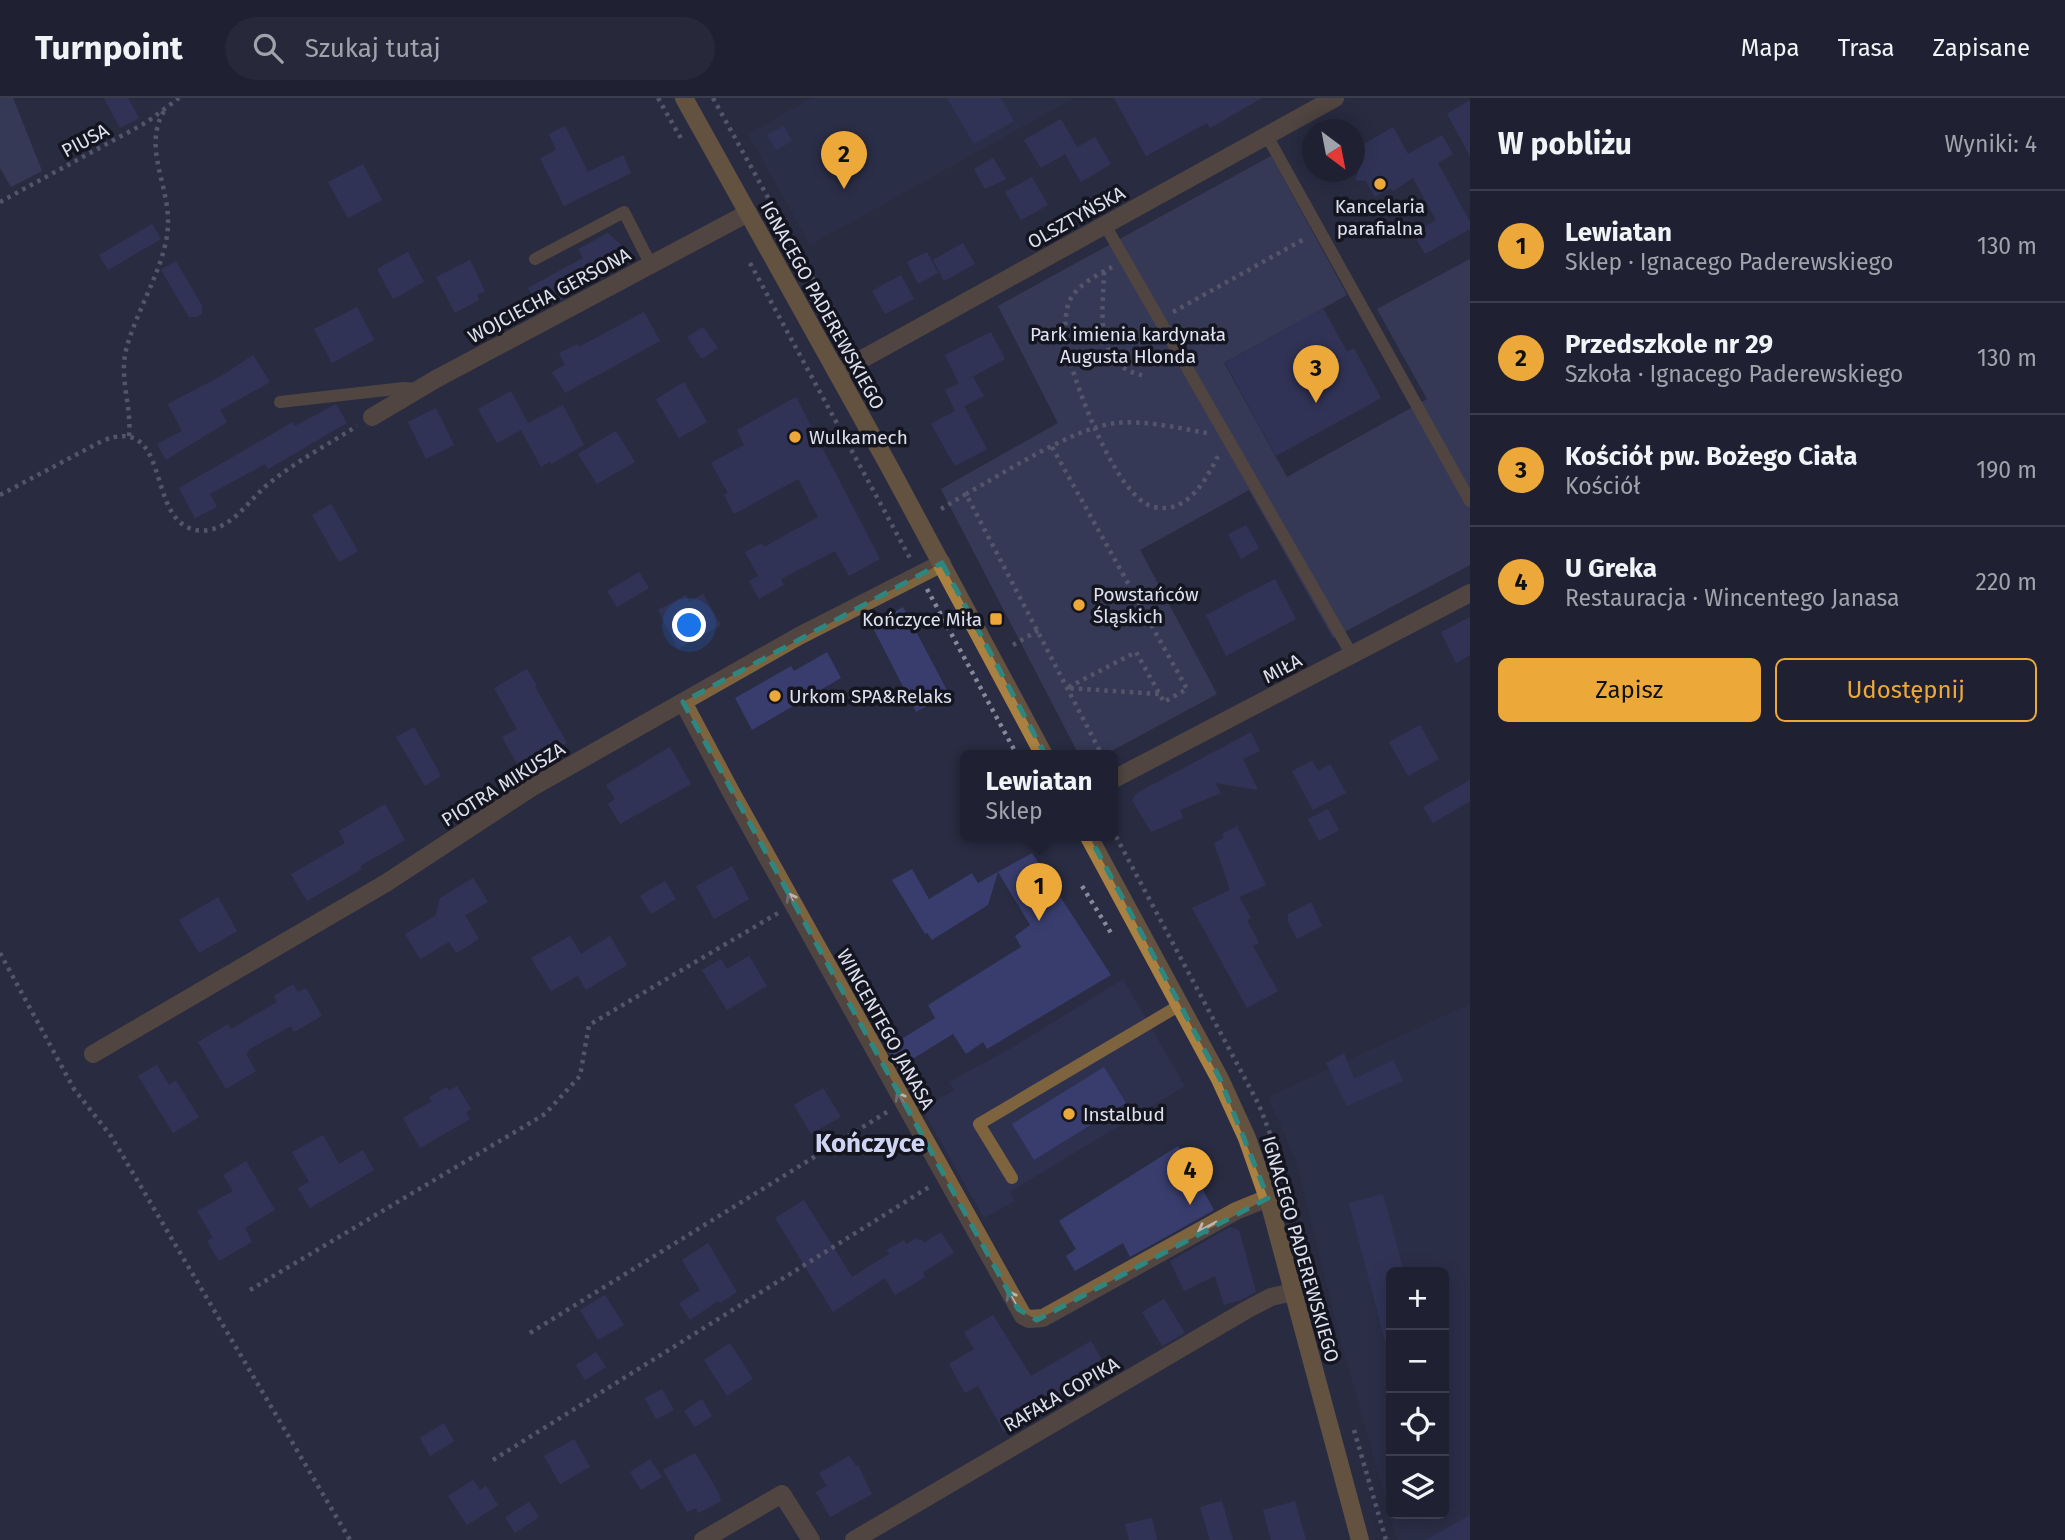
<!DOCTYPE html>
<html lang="pl">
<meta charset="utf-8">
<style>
body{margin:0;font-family:"Fira Sans",sans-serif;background:#27293a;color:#f1f3f6}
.controls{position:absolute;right:21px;bottom:21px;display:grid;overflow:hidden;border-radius:10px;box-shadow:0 4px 18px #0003}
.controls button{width:63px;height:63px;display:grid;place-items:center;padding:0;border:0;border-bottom:2px solid #3c3e4d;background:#1f2132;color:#f1f3f6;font:35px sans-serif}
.compass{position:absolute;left:1302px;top:21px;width:63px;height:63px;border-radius:50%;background:#1f2132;box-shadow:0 4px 18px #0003;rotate:148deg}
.you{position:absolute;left:690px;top:528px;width:24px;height:24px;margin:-18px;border:5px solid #fff;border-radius:50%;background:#1a73e8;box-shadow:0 0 0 10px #1a73e833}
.badge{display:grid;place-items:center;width:46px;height:46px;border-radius:50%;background:#eca93a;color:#111;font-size:23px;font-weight:700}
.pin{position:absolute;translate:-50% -58px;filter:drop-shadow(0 2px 4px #0008)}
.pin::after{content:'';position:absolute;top:37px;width:24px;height:21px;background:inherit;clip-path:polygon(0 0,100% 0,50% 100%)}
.popup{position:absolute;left:960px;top:652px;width:158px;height:91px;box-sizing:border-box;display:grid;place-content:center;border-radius:10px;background:#1f2132;filter:drop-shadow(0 2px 5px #0005);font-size:23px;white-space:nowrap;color:#a1a3ac}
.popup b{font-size:26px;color:#f1f3f6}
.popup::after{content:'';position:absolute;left:50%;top:100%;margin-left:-14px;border:14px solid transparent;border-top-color:#1f2132}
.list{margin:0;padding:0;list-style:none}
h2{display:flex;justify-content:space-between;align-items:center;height:91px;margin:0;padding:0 28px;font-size:30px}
h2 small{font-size:23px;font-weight:400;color:#a1a3ac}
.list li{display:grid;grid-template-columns:46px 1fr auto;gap:21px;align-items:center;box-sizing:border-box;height:112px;padding:0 28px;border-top:2px solid #3c3e4d}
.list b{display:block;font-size:26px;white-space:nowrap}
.list p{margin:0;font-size:23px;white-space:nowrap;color:#a1a3ac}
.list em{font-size:23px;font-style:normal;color:#a1a3ac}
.actions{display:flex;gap:14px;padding:21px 28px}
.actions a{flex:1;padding:16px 0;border:2px solid #eca93a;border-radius:10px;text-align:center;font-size:24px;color:#eca93a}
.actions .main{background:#eca93a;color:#111}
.icon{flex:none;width:38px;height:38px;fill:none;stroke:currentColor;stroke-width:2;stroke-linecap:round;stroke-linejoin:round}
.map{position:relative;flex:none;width:1470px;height:1442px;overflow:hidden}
header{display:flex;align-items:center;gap:42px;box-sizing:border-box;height:98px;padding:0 35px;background:#1f2132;border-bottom:2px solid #3c3e4d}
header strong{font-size:33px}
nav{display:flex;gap:38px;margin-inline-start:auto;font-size:24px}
.search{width:490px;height:63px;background:#27293a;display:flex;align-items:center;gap:18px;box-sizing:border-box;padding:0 24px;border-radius:38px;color:#a1a3ac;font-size:26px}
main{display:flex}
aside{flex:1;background:#1f2132}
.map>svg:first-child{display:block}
.built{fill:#2e314e;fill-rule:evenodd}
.green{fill:#464b6e}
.building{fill:#383d6d}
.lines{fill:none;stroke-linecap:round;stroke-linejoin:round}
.path{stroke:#86899b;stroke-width:4.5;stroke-dasharray:3.5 5;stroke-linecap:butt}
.lane{stroke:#7e643e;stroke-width:12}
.street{stroke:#7e643e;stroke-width:18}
.secondary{stroke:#ab8142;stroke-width:18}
.oneway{stroke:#bcb5b0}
.marked{fill:none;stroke:#2e8681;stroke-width:5;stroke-dasharray:14 9;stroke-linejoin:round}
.poi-dot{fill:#eca93a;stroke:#14151f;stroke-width:2.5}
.labels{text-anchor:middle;stroke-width:7;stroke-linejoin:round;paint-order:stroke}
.street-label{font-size:19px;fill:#dde0ee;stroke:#14151f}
.poi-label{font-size:19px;fill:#dde0ee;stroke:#14151f;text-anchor:start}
.park-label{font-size:19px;fill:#e0e3f4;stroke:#14151f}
.district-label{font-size:26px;font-weight:bold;fill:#ced4f1;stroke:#14151f}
</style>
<header>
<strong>Turnpoint</strong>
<div class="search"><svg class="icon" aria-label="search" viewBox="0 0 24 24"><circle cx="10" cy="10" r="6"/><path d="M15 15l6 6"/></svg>Szukaj tutaj</div>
<nav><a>Mapa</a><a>Trasa</a><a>Zapisane</a></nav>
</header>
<main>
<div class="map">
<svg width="1470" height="1442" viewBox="0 0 1470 1442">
<rect width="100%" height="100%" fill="#292c42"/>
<g class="built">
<path d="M 812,0 L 1074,0 L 810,147 L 748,36 Z"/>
<path d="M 1123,881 L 1185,988 L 1010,1094 L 1015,1103 L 984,1120 L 922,1011 L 954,992 L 949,984 L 1013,949 Z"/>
<path d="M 1470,906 L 1470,1442 L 1397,1442 L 1340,1240 L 1296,1063 L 1268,999 ZM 1391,1174 L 1444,1174 L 1444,1416 L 1391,1416 Z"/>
</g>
<g class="green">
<path d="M 0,0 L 13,0 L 42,73 L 11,89 L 0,70 Z"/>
<path d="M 1271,58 L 1347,197 L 1224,265 L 1287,379 L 1427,301 L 1377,211 L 1470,161 L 1470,467 L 1333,540 L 1249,392 L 1140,452 L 1217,596 L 1104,657 L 1079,657 L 941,391 L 1058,325 L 998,208 Z"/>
</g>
<g class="building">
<path d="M 104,0 L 128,0 L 139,20 L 120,30 Z"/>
<path d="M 947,0 L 1001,0 L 1014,23 L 974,46 Z"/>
<path d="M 1114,0 L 1262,0 L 1210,30 L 1207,25 L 1146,58 Z"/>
<path d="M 1470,2 L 1470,58 L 1447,16 Z"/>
<path d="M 1061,21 L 1077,49 L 1095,39 L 1111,66 L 1081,84 L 1065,56 L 1041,70 L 1024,42 Z"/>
<path d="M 565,28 L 588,74 L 623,57 L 631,75 L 564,108 L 540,60 L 556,52 L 549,36 Z"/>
<path d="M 784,28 L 792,43 L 776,52 L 767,37 Z"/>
<path d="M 1393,29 L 1408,56 L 1442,37 L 1453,56 L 1438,65 L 1470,124 L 1470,131 L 1425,156 L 1413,135 L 1436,122 L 1413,80 L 1393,93 L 1391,90 L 1375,99 L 1366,83 L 1355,82 L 1359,71 L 1354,63 L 1354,52 Z"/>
<path d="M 993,60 L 1006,81 L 985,91 L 974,71 Z"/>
<path d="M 363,66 L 382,102 L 348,120 L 328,84 Z"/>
<path d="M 1032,79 L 1048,107 L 1021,122 L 1005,94 Z"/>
<path d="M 152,126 L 161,141 L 108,172 L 99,157 Z"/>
<path d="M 608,135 L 626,151 L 633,163 L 540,213 L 528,190 L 583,160 L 578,151 Z"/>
<path d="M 963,145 L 975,166 L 944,183 L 933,162 Z"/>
<path d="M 408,154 L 424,184 L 393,201 L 377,171 Z"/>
<path d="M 927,154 L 938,175 L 918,186 L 907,164 Z"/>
<path d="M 470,162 L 485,193 L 477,197 L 479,202 L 455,215 L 436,179 Z"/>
<path d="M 176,163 L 202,208 L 202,216 L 196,219 L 189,219 L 161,172 Z"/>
<path d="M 901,177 L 914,201 L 885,216 L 872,193 Z"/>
<path d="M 357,209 L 374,242 L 332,265 L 314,231 Z"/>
<path d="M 1323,210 L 1347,254 L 1354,250 L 1381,300 L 1276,358 L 1225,265 Z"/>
<path d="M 644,214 L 660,243 L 565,295 L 552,274 L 565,267 L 559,255 L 578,246 L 579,249 Z"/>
<path d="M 703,229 L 718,250 L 702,261 L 687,239 Z"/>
<path d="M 991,234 L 1005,261 L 959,286 L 945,257 Z"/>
<path d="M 253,257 L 270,284 L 220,312 L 227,324 L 166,362 L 157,346 L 182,333 L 168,306 L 223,277 Z"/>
<path d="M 973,279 L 984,298 L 964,308 L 987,351 L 955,368 L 931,326 L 955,313 L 945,292 Z"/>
<path d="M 684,284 L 707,324 L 679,340 L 656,301 Z"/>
<path d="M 511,293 L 528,325 L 563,307 L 584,347 L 551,366 L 550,363 L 541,369 L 521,332 L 497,345 L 478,311 Z"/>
<path d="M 796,299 L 880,461 L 849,478 L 835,453 L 781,481 L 784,487 L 759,501 L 749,483 L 758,478 L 745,454 L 762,445 L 764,449 L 818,419 L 798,381 L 734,416 L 724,397 L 728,395 L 711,365 L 744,347 L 737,332 Z"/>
<path d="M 336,306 L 347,325 L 268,371 L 265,366 L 210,396 L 217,409 L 195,420 L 179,390 L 293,324 L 295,328 Z"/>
<path d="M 436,310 L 454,347 L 426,361 L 408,324 Z"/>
<path d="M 616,333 L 635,364 L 597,386 L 578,356 Z"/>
<path d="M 331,406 L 358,453 L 339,464 L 312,417 Z"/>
<path d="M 1246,427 L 1259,450 L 1241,461 L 1228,436 Z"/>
<path d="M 639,474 L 649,490 L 617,509 L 607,493 Z"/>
<path d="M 1275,481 L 1296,521 L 1226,558 L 1206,517 Z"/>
<path d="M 703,496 L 721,527 L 678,551 L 658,512 L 686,497 L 689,504 Z"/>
<path d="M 903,509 L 949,596 L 916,614 L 871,526 Z"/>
<path d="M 1470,519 L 1470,557 L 1456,565 L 1441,534 Z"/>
<path d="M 827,554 L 841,580 L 752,632 L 735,600 L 791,568 L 794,573 Z"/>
<path d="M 527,571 L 537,588 L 535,589 L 567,645 L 520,671 L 502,639 L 517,631 L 494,590 Z"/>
<path d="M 1420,627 L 1439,661 L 1408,678 L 1389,644 Z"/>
<path d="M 414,629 L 441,678 L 425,688 L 396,639 Z"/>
<path d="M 1251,634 L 1260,653 L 1243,661 L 1258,692 L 1215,685 L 1221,695 L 1180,712 L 1183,720 L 1151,734 L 1132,702 L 1137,695 Z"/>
<path d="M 670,649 L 691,686 L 620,726 L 608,706 L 615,701 L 606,687 Z"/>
<path d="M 1312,663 L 1318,673 L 1330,666 L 1346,695 L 1313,712 L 1292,673 Z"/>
<path d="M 1470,682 L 1470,703 L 1433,725 L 1423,709 Z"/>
<path d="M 385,706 L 405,742 L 360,768 L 362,771 L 307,803 L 291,776 L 345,745 L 339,733 Z"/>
<path d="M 1328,711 L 1339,732 L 1319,743 L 1308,721 Z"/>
<path d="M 1237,728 L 1266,787 L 1239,799 L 1251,820 L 1247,822 L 1259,845 L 1253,848 L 1278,893 L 1247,910 L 1192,810 L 1230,792 L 1214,745 L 1224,740 L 1222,736 Z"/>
<path d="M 1032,755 L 1111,877 L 987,951 L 983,944 L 966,956 L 953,936 L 911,962 L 933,1003 L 920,1010 L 885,947 L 898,938 L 900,942 L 935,920 L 928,907 L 1021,849 L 1015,838 L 1030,827 L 998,774 L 988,807 L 932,842 L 927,835 L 925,836 L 892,782 L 912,771 L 929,801 L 972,775 L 978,785 Z"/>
<path d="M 732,768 L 749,801 L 714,821 L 696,788 Z"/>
<path d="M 473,780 L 488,804 L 465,817 L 479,841 L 456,855 L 449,844 L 420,861 L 405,836 L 436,817 L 440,800 Z"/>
<path d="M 665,783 L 676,801 L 651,816 L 640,798 Z"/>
<path d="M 218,799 L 237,833 L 199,855 L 179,822 Z"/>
<path d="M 1311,804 L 1322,828 L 1297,841 L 1288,823 L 1288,816 Z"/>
<path d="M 570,838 L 581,856 L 610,838 L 627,867 L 586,892 L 578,878 L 551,893 L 531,860 Z"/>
<path d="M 749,858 L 767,888 L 727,912 L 702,872 L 721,861 L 727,871 Z"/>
<path d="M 293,886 L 298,894 L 306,890 L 322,918 L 294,934 L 291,928 L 248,952 L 249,954 L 246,956 L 256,973 L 226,991 L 198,944 L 228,926 L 231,931 L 277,904 L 274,898 Z"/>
<path d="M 1344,955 L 1354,981 L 1393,962 L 1403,983 L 1347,1008 L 1326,965 Z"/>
<path d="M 157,967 L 169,987 L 176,983 L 199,1019 L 173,1035 L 138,978 Z"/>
<path d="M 1104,969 L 1126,1005 L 1034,1062 L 1012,1026 Z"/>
<path d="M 457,988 L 471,1011 L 466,1014 L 470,1021 L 420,1050 L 403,1020 L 432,1003 L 429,999 L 447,989 L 449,993 Z"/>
<path d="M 823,990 L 841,1019 L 811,1036 L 794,1007 Z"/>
<path d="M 323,1037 L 339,1066 L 363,1052 L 374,1072 L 310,1110 L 298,1090 L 309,1084 L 292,1054 Z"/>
<path d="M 1178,1048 L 1214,1112 L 1130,1159 L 1123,1145 L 1075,1173 L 1066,1158 L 1076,1151 L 1059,1123 Z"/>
<path d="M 246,1063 L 275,1112 L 245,1130 L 252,1144 L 219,1163 L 207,1143 L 213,1140 L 197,1113 L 233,1093 L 223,1077 Z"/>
<path d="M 1383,1096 L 1404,1174 L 1391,1174 L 1391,1242 L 1385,1243 L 1349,1105 Z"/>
<path d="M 804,1102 L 852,1179 L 889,1156 L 887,1152 L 904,1142 L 906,1146 L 917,1140 L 919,1143 L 922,1141 L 924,1145 L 941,1134 L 954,1155 L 923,1174 L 925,1179 L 895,1197 L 885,1180 L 833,1214 L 775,1120 Z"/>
<path d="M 1230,1129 L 1239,1132 L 1256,1194 L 1241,1202 L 1224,1207 L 1215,1178 L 1184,1193 L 1170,1163 Z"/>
<path d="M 708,1145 L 737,1194 L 720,1205 L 718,1203 L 690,1222 L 679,1205 L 700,1192 L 682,1162 Z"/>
<path d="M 605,1197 L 624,1227 L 598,1242 L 580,1212 Z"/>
<path d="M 1164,1201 L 1185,1235 L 1162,1248 L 1142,1214 Z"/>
<path d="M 993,1217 L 1031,1278 L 1091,1243 L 1109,1274 L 1004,1334 L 978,1288 L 965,1295 L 949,1266 L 974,1251 L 964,1234 Z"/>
<path d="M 730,1245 L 753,1281 L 727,1298 L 704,1262 Z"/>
<path d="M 596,1254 L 606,1269 L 585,1282 L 576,1267 Z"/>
<path d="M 662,1291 L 674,1312 L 656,1321 L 645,1300 Z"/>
<path d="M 702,1301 L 712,1318 L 695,1329 L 684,1313 Z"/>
<path d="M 444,1325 L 454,1343 L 430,1358 L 420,1340 Z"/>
<path d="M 574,1341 L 590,1369 L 560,1386 L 544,1358 Z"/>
<path d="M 695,1355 L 720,1397 L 719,1398 L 721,1403 L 698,1415 L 696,1410 L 687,1414 L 663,1372 Z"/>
<path d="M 849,1358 L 856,1368 L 858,1367 L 872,1396 L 830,1419 L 816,1394 L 827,1388 L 819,1375 Z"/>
<path d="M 650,1361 L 662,1379 L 641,1392 L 630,1374 Z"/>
<path d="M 473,1382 L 480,1392 L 486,1388 L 498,1407 L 467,1427 L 448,1398 Z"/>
<path d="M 1222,1403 L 1233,1442 L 1210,1442 L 1200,1409 Z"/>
<path d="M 1295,1403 L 1306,1442 L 1271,1442 L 1263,1412 Z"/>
<path d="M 529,1404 L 539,1419 L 515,1435 L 505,1419 Z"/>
<path d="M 1470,1417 L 1470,1442 L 1426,1442 Z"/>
<path d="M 1152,1420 L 1157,1442 L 1129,1442 L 1125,1426 Z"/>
</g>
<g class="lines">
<g class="path">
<path d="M 658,0 L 683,44"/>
<path d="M 713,0 L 850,248"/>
<path d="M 0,104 L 147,24 L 179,0"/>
<path d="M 750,165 L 911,462"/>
<path d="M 1112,169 C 1097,177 1073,189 1068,207 C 1064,221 1065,240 1068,255 C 1076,289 1117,401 1154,409 C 1188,417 1207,380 1219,356"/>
<path d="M 1104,174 C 1103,216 1092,270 1147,278"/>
<path d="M 1173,214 L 1306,140"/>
<path d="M 129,338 C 132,308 119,282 126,252 C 136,212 168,164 168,125 C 169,85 141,47 166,10"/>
<path d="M 1052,349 L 1187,591 L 1164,604 L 1136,554 L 1067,590 L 1159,596"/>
<path d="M 966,396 C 1004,375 1075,329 1116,325 C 1145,322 1178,330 1207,335"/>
<path d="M 0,397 L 102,343 C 171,315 146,417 192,431 C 204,435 218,431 228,424 C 243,414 253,399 267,387 C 295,364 327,347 357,328"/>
<path d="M 941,411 L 966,396 L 1102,657"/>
<path d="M 927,491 L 1017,657"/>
<path d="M 1013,547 L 1039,532"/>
<path d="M 1112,731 L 1259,1007 L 1276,1051 L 1289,1094"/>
<path d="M 1082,788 L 1111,835"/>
<path d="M 0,855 L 74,991 L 111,1038 L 350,1442"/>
<path d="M 1296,1116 L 1331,1249"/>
<path d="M 250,1192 L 545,1016 L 580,978 L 589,927 L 778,815"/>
<path d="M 530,1235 L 887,1014"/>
<path d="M 1354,1332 L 1386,1442"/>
<path d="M 493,1362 L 929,1089"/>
</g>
<g class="lane">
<path d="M 1267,38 L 1470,403"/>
<path d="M 1105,127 L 1352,557"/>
<path d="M 535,161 L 624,114 L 651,167"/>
<path d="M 280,304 L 404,290 L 419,291"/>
<path d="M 1012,1080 L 979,1026 L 1180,907"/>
</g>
<g class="street">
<path d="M 837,275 L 1335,0"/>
<path d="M 372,319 L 436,281 L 748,115"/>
<path d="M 683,604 L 732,696 L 1023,1218 L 1029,1221 L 1043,1220 L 1236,1113 L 1268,1100"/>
<path d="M 1112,682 L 1470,495"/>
<path d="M 93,956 L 386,785 L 531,690 L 799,538 L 942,465"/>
<path d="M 703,1442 L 782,1396 L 811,1442"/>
<path d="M 854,1442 L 1248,1211 L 1271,1199 L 1293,1194"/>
</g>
<g class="secondary">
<path d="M 684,0 L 890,370 L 1044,657"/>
<path d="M 1088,737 L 1220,981 L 1247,1040 L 1268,1100 L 1360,1442"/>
</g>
</g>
<defs><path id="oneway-shaft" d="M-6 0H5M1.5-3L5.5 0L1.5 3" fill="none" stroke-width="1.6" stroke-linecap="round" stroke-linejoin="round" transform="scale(1.75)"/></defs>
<g class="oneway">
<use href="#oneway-shaft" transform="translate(793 804) rotate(-119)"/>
<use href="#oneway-shaft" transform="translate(902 1003) rotate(-119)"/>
<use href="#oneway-shaft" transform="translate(1207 1129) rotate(151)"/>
<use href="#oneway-shaft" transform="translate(1013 1202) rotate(-120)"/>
</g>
<path d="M0 0H1470V1442H0ZM 942,465 L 1220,981 L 1268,1100 L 1037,1222 L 1018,1211 L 683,604 Z" fill="#292c42" fill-opacity=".55" fill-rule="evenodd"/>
<path class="marked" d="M 942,465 L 1220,981 L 1268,1100 L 1037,1222 L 1018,1211 L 683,604 Z"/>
<g class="poi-dot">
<circle cx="1380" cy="86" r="7"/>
<circle cx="795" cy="339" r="7"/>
<circle cx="1079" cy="507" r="7"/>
<rect x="989" y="514" width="14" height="14" rx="3.5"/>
<circle cx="775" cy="598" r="7"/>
<circle cx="1069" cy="1016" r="7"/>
</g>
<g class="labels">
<g class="street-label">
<text transform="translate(85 42) rotate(-28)" y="7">PIUSA</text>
<text transform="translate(1076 119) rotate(-29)" y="7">OLSZTYŃSKA</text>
<text transform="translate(549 197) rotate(-28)" y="7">WOJCIECHA GERSONA</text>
<text transform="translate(823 207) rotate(61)" y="7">IGNACEGO PADEREWSKIEGO</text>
<text transform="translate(1282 570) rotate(-28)" y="7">MIŁA</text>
<text transform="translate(503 686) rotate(-32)" y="7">PIOTRA MIKUSZA</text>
<text transform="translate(886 931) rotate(61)" y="7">WINCENTEGO JANASA</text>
<text transform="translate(1301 1151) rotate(74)" y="7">IGNACEGO PADEREWSKIEGO</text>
<text transform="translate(1061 1296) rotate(-30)" y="7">RAFAŁA COPIKA</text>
</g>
<g class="poi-label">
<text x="1380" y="115" text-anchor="middle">Kancelaria<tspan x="1380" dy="22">parafialna</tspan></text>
<text x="809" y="346">Wulkamech</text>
<text x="1093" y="503">Powstańców<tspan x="1093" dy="22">Śląskich</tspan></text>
<text x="982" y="528" text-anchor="end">Kończyce Miła</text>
<text x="789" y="605">Urkom SPA&amp;Relaks</text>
<text x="1083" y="1023">Instalbud</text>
</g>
<g class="park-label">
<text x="1128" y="243">Park imienia kardynała<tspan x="1128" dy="22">Augusta Hlonda</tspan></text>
</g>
<g class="district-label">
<text x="870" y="1054">Kończyce</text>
</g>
</g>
</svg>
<div class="controls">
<button>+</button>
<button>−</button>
<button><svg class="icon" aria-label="locate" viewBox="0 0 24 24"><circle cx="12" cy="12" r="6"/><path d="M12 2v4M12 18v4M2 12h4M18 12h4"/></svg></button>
<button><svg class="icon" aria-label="layers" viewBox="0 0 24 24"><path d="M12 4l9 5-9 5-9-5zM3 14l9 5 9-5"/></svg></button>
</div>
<svg class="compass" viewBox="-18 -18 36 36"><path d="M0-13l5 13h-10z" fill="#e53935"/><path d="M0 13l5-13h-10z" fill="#a1a3ac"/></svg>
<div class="you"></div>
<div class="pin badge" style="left:1039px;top:823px">1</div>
<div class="popup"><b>Lewiatan</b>Sklep</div>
<div class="pin badge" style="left:844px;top:91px">2</div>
<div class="pin badge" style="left:1316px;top:305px">3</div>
<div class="pin badge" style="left:1190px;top:1107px">4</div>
</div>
<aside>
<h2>W pobliżu<small>Wyniki: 4</small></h2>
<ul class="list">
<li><span class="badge">1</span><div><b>Lewiatan</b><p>Sklep · Ignacego Paderewskiego</p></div><em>130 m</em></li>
<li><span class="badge">2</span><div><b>Przedszkole nr 29</b><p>Szkoła · Ignacego Paderewskiego</p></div><em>130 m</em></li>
<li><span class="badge">3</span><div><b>Kościół pw. Bożego Ciała</b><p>Kościół</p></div><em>190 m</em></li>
<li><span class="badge">4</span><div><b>U Greka</b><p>Restauracja · Wincentego Janasa</p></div><em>220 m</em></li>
</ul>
<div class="actions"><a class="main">Zapisz</a><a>Udostępnij</a></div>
</aside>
</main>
